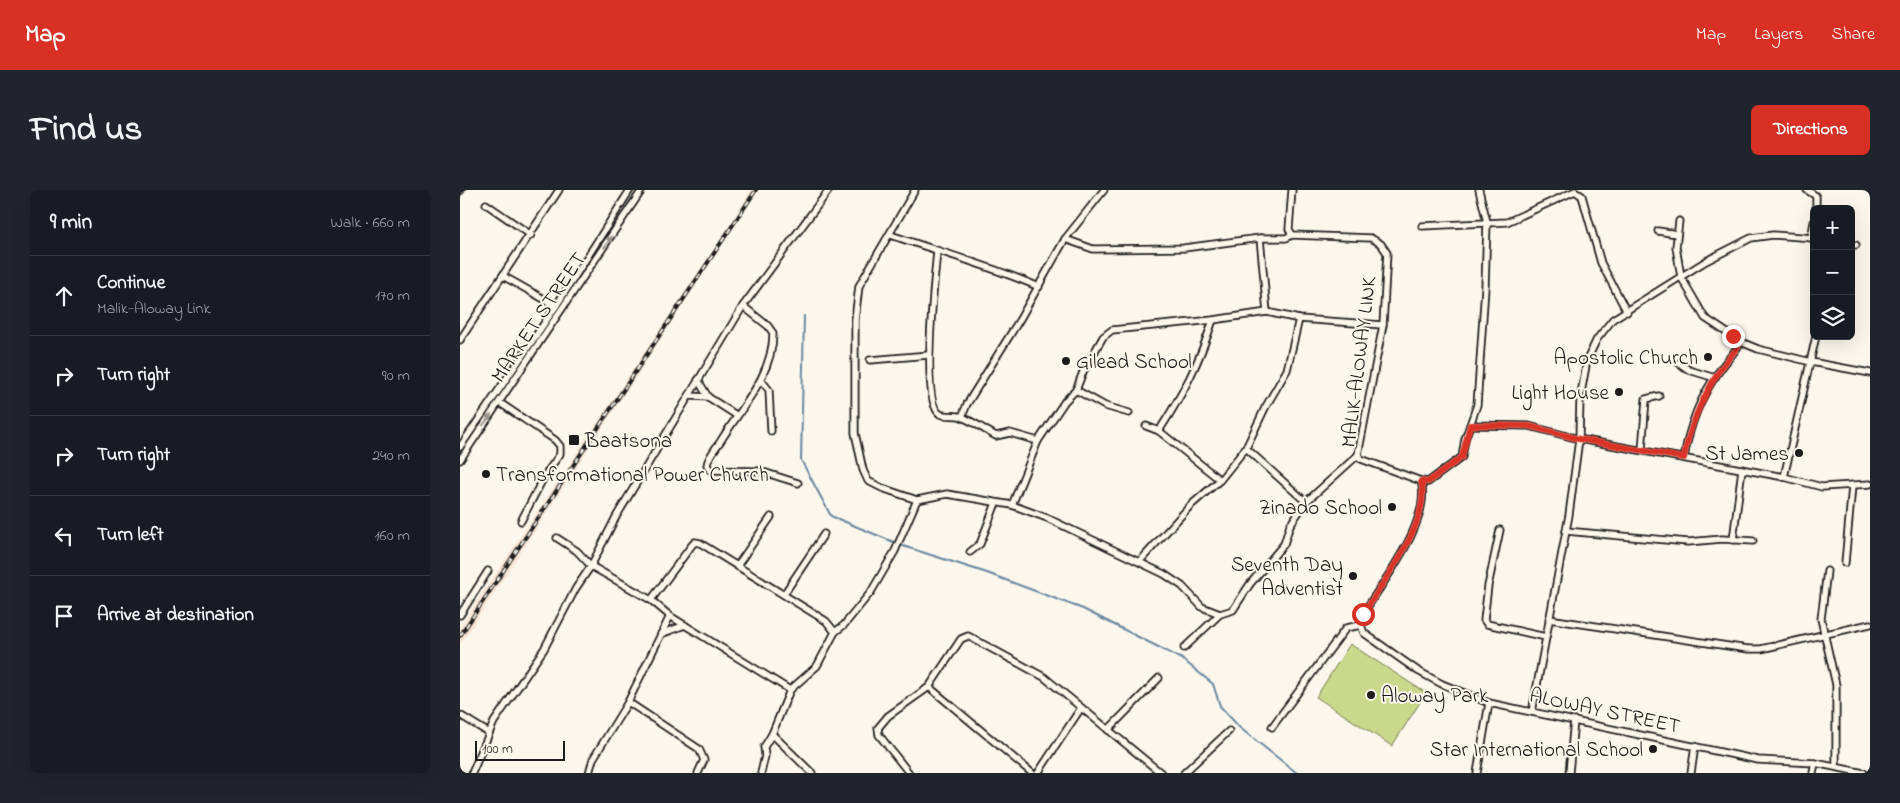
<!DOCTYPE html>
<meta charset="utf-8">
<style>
body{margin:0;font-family:"Indie Flower",sans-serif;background:#20242c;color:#f1f3f6}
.controls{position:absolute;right:15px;top:15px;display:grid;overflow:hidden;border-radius:8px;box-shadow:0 5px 20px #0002}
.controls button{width:45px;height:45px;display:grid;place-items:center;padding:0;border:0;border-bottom:1px solid #363941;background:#171b24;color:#f1f3f6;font:25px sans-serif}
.scale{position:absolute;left:15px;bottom:12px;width:90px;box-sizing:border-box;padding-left:5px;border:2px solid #1c1c1c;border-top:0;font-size:14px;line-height:18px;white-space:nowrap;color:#1c1c1c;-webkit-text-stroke:4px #fbf7ec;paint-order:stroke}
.stop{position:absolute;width:15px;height:15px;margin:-11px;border:4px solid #d93025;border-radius:50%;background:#fff}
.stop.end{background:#d93025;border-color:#fff;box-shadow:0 1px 5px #0008}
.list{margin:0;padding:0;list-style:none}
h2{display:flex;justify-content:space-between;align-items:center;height:65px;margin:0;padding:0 20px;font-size:21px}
h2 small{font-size:16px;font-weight:400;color:#9ea1a6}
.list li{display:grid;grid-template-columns:32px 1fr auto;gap:15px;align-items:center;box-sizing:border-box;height:80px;padding:0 20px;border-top:1px solid #363941}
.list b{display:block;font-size:19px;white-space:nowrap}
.list p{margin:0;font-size:16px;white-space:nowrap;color:#9ea1a6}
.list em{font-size:16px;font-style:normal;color:#9ea1a6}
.icon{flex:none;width:28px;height:28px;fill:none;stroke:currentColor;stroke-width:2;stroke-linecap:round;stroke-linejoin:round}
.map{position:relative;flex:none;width:1410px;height:583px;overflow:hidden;border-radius:8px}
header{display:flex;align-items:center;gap:30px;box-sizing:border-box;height:70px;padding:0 25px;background:#d93025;color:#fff}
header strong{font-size:24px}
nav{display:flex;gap:28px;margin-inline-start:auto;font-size:18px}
.intro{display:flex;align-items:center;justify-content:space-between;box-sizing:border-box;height:120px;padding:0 30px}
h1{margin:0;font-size:35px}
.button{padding:12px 22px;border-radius:8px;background:#d93025;color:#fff;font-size:18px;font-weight:700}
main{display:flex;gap:30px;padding:0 30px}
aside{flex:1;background:#171b24;border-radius:8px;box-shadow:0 5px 20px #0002}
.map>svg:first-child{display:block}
.built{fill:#f7e6d5}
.grass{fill:#cad88b;stroke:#737a54}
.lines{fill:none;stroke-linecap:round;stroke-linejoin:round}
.stream{stroke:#6987a1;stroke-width:2}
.street-casing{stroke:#1c1c1c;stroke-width:9}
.street{stroke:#fbf7ec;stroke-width:5.5}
.rail-casing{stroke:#1c1c1c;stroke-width:4}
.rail{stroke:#fbf7ec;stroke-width:2;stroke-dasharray:5.5;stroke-linecap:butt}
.oneway{fill:#97948e}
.route{stroke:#d93025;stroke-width:6}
.poi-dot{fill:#1c1c1c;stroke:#fbf7ec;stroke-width:2}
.labels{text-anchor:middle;stroke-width:4;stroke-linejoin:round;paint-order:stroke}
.street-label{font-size:21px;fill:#1c1c1c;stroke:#fbf7ec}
.poi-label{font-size:21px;fill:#1c1c1c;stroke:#fbf7ec;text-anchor:end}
</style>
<header>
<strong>Map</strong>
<nav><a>Map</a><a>Layers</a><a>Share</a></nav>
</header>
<div class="intro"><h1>Find us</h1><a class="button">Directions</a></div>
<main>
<aside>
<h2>9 min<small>Walk · 660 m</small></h2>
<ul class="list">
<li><svg class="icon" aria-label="ahead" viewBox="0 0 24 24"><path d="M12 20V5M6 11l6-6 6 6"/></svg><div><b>Continue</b><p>Malik-Aloway Link</p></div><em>170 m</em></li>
<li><svg class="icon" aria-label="right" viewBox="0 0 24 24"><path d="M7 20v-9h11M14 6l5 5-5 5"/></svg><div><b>Turn right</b></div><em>90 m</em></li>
<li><svg class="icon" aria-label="right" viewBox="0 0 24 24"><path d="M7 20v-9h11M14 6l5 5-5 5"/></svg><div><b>Turn right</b></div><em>240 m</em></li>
<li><svg class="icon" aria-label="left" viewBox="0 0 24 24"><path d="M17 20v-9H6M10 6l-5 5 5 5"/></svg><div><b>Turn left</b></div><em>160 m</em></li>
<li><svg class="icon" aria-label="arrive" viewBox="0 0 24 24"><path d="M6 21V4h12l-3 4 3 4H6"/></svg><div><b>Arrive at destination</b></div></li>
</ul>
</aside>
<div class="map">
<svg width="1410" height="583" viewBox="0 0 1410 583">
<rect width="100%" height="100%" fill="#fbf7ec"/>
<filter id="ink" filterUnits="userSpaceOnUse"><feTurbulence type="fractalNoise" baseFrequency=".02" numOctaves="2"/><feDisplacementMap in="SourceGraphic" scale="10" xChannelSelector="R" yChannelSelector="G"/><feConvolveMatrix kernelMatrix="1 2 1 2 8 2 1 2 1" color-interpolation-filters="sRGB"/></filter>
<g filter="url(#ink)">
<path class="built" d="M 291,0 L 298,0 L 0,455 L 0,437 L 270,35 Z"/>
<path class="grass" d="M 890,454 L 966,503 L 932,556 L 856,507 Z"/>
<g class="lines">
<g class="stream">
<path d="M 344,126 L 341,270 L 371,326 L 436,353"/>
<path d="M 440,355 L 527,383 L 623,419 L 722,469 L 753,494 L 760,516 L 780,538 L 837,583"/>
</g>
<g class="street-casing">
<g id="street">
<path d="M 455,0 L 399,96 L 395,130 L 395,243 L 403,280 L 408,291 L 422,298 L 457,310 L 487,304 L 552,315 L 587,328 L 704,384 L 722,396 L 742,417 L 760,424 L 773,420 L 790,394 L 824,354 L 830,335 L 846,312 L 898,265"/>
<path d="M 832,0 L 829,39 L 832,45"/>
<path d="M 1347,0 L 1356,6 L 1356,19"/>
<path d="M 0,1 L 1,0"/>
<path d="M 26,14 L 71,45"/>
<path d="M 1219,31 L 1216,57 L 1221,87 L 1245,128 L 1281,152 L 1298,159 L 1351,172 L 1410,183"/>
<path d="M 962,36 L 1047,32 L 1115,1 L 1122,6 L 1141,73 L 1167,122"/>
<path d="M 1198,41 L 1217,44"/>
<path d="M 431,45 C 480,62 531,76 579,97"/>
<path d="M 832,45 L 911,48 L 921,54 L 927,63 L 923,135 L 898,265"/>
<path d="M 800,48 L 807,122"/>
<path d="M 1351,48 L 1354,32"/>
<path d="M 605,49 L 633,59 L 724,58 L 800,48 L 826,48 L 832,45"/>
<path d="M 1391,55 L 1396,55"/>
<path d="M 477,61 C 475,85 460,213 480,224 C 486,227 496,224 502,227 C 514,232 525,240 536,246 L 550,243 L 578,251"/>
<path d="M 43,86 L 96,116"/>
<path d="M 283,116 L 308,136 L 313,143 C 313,185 281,218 260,252 C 255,259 248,267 247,275 L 250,280 L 300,281 L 338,293"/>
<path d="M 0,150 L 99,0"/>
<path d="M 410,170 L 469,165"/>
<path d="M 1219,173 L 1229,180 L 1255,188"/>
<path d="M 238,190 L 248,207 L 276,225"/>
<path d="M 301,190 L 309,200 L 311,241"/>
<path d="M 616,200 L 645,216 L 669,223"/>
<path d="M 229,206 L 248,207"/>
<path d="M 40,213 L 95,250 L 100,256 L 100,264 L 85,285 L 61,331"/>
<path d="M 502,227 L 507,214 L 560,129 L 605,49 L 644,0"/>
<path d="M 1010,235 L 1069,236 L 1119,249 L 1324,287 L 1362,297 L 1410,294"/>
<path d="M 686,236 L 699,241 L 760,290"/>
<path d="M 699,241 C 724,202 738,175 753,130"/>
<path d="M 0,257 L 96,116 L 170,0"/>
<path d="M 786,258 L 846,312"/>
<path d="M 1182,260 L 1186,209 L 1199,206"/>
<path d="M 898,265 L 901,269 L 961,291 C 972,331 923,391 903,424 L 901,435"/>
<path d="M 1224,268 C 1229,237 1241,205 1260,180 C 1267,170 1275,162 1281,152"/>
<path d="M 0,270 L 182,0"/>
<path d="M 1324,287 L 1356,146"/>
<path d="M 961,291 L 968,292 L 1002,267 L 1005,249 L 1017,215 L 1025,98 L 1027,32 L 1019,0"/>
<path d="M 552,315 L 578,251 L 605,211 L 616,200 L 623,182 L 643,147 L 652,140 L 753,130 L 807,122 L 839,129 L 923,135"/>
<path d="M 1040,340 L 1028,396 L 1024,430 L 1027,434 L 1086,447"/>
<path d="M 1106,341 L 1228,352 L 1262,349 L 1293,351"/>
<path d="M 97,348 L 117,361 L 131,376 L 191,410 L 210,426 L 330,500"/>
<path d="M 1273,350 L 1282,279"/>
<path d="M 510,362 L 520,354 L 536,313"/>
<path d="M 680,371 L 730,316 L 760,290 L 786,258 L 805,218 L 827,180 L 839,129"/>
<path d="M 1385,373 L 1392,296"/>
<path d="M 277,376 L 311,327"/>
<path d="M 1367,381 L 1361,429 L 1376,495 L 1376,577"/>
<path d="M 324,404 L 364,344"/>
<path d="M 191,410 L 232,355 L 235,352 L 240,353 L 366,431 L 375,442"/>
<path d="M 0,425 L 28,381"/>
<path d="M 1089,429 L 1288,459 L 1301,459 L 1410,434"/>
<path d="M 901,435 L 904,443 L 958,481 L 982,494 L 1029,513 L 1298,570 L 1355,573 L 1404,583"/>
<path d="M 201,444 L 225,435"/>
<path d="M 724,458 L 760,424"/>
<path d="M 469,497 L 572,583"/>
<path d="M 168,512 L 239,559 L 244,570 L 238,583"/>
<path d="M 1072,522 L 1109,325 L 1119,249 L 1120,209 L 1127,170 L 1137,149 L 1153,129 L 1246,71 L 1291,48 L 1313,45 L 1354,48"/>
<path d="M 0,525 L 29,543"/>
<path d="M 812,537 L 886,438 L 901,435"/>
<path d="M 648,540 L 699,488"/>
<path d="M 312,544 L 352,583"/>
<path d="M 12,583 L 34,532 L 84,459 L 116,398 L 131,376 L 156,327 L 283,116 L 369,0"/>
<path d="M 129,583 L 133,569 L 168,512 L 210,426"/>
<path d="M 301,583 L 305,566 L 304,557 L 312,544 L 330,500 L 357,476 L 375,442 L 384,435 L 411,402 L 435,361 L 457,310"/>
<path d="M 449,583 L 419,545 L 418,538 L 428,526 L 469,497 L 501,449 L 508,446 L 584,487 L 701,583"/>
<path d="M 578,583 L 621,518"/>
<path d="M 724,583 L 769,541"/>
<path d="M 1017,583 L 1029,513"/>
<path d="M 1109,583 L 1114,530"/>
<path d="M 1231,583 L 1235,556"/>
<path d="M 1353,583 L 1355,573"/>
</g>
</g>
<use href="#street" class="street"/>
<g class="rail-casing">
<path id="rail" d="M 0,446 L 296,0"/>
</g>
<use href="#rail" class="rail"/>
</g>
<defs><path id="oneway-solid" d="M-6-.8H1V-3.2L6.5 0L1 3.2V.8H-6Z" transform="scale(1.25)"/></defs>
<g class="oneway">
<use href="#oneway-solid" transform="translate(148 52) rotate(-57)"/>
<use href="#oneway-solid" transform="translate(27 230) rotate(-53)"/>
</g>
</g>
<g class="lines" filter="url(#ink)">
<path class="route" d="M 903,424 C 923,391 972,331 961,291 L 968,292 L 1002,267 L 1010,235 L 1069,236 L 1119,249 L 1224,268 C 1229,237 1241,210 1258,183 C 1265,172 1274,163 1281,152 L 1273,146"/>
</g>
<g class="poi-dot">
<circle cx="1248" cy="167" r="5"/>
<circle cx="606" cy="171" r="5"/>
<circle cx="1159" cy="202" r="5"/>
<rect x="108" y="244" width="12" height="12" rx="2.5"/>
<circle cx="1339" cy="263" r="5"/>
<circle cx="26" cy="284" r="5"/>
<circle cx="932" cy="317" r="5"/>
<circle cx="893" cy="386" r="5"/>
<circle cx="911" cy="505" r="5"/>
<circle cx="1193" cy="559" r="5"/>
</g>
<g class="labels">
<g class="street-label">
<text transform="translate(78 127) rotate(-56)" y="7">MARKET STREET</text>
<text transform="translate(898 172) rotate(-83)" y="7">MALIK-ALOWAY LINK</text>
<text transform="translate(1145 520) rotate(12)" y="7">ALOWAY STREET</text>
</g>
<g class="poi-label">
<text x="1238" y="174">Apostolic Church</text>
<text x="616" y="178" text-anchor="start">Gilead School</text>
<text x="1149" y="209">Light House</text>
<text x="125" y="257" text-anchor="start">Baatsona</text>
<text x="1329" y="270">St James</text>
<text x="36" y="291" text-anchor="start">Transformational Power Church</text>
<text x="922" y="324">Zinado School</text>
<text x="883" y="381">Seventh Day<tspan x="883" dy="24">Adventist</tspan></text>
<text x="921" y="512" text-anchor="start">Aloway Park</text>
<text x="1183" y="566">Star International School</text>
</g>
</g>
</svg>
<div class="controls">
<button>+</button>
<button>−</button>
<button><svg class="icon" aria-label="layers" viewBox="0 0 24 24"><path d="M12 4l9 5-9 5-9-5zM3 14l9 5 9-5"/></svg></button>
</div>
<div class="scale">100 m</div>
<div class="stop" style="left:903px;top:424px"></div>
<div class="stop end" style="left:1273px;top:146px"></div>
</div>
</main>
